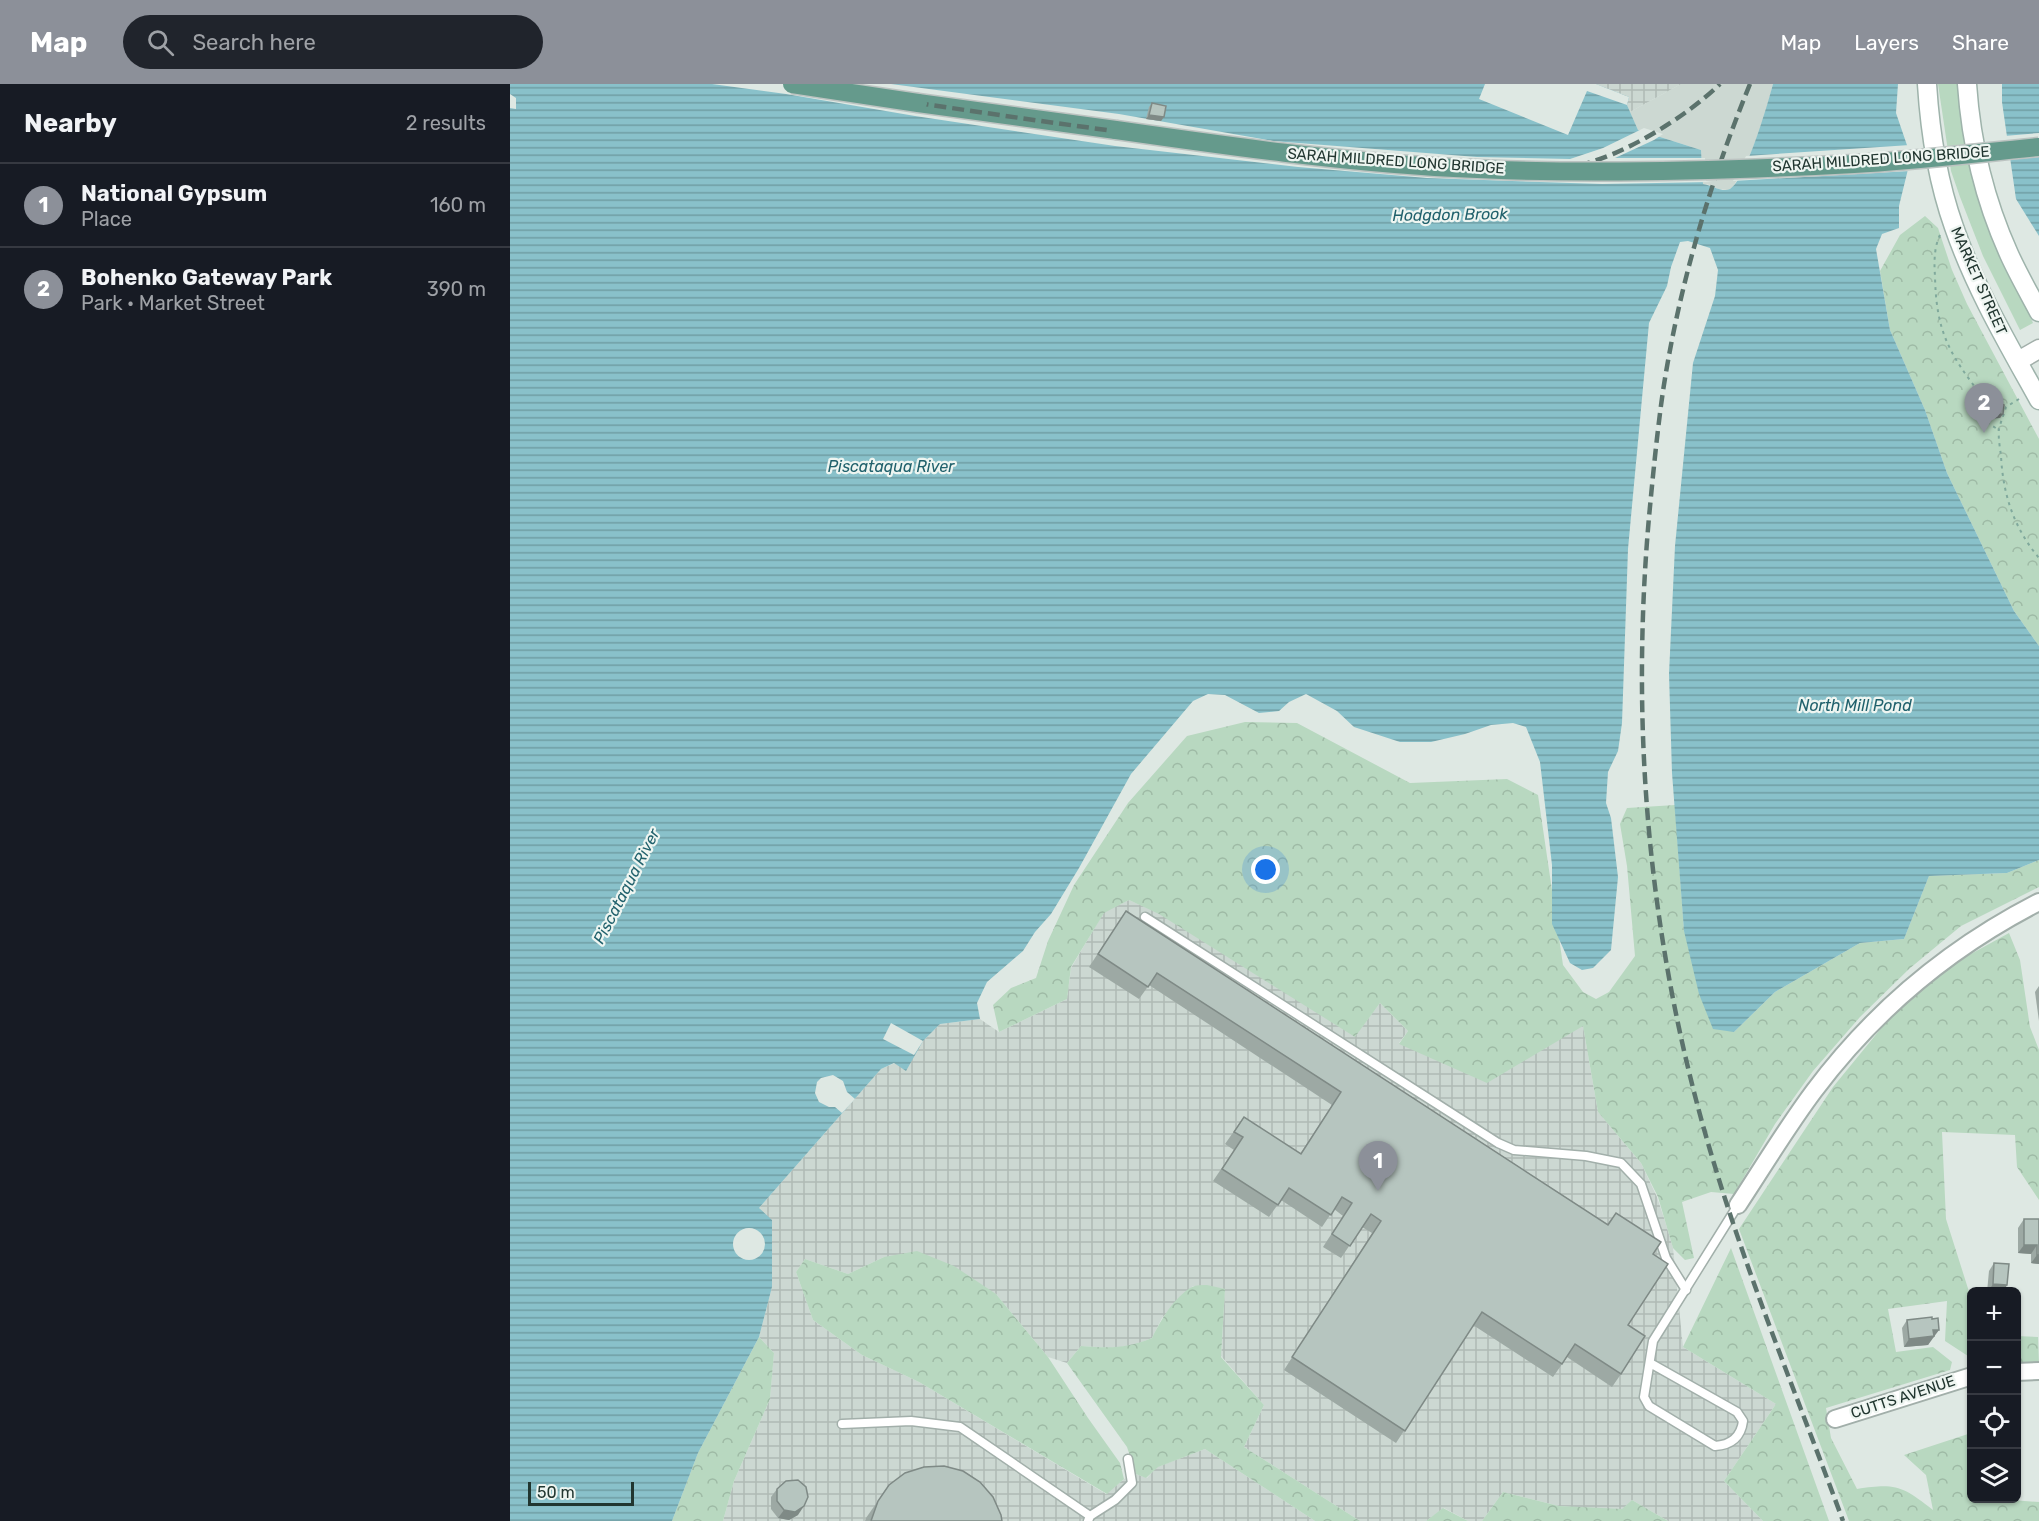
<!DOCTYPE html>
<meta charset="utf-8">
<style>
body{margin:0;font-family:Rubik,sans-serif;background:#20242c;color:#f1f3f6}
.controls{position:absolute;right:18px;bottom:18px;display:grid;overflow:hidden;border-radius:9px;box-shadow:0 2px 4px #0004}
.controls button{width:54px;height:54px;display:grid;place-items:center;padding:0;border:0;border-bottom:2px solid #363941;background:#171b24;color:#f1f3f6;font:30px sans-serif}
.scale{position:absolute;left:18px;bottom:15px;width:106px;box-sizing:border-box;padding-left:6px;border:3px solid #213630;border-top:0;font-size:16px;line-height:21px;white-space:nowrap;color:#213630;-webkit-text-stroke:4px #eef5f1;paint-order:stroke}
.you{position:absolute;left:756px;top:786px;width:21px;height:21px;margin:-15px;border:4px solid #fff;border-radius:50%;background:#1a73e8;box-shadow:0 0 0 9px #1a73e833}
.badge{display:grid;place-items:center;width:39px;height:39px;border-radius:50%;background:#8c9099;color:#fff;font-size:20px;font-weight:700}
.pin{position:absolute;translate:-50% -50px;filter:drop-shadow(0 2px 3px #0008)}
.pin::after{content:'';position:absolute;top:32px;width:21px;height:18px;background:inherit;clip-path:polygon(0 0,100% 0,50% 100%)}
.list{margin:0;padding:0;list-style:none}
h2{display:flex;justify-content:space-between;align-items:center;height:78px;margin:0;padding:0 24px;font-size:26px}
h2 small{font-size:20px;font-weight:400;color:#9ea1a6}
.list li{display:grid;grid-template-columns:39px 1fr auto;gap:18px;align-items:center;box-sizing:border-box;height:84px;padding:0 24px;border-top:2px solid #363941}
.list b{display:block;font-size:22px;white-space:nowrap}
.list p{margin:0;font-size:20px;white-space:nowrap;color:#9ea1a6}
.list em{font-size:20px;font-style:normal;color:#9ea1a6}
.icon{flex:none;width:33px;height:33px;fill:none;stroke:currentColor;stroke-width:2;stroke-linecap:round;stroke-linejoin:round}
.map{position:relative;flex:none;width:1529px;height:1437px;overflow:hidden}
header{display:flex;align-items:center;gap:36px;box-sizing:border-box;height:84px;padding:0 30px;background:#8c9099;color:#fff}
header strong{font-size:28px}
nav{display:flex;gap:33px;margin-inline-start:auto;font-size:21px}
.search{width:420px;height:54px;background:#20242c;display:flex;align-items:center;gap:15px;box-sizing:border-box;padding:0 21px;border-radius:33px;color:#9ea1a6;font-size:22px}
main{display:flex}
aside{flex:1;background:#171b24}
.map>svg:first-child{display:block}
.built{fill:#ccd8d2}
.industrial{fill:url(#industrial-grid)}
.green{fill:#b8d8c0}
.forest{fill:url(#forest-crowns)}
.water{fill:url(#water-rules)}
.pier{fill:#dee8e3}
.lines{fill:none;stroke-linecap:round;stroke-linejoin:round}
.service-casing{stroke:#a2afaa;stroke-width:11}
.minor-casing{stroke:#a2afaa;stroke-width:20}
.tertiary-casing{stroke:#a2afaa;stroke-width:21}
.secondary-casing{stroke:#9eb3ab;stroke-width:21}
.primary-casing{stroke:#bcc3c1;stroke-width:21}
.path{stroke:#80a99c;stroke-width:2;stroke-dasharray:3 4.5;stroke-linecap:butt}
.service{stroke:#fff;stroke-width:8}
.minor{stroke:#fff;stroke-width:16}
.tertiary{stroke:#fff;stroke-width:18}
.secondary{stroke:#fff;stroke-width:18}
.primary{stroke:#659a8c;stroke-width:18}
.rail{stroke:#5b726c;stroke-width:4.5;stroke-dasharray:12 6;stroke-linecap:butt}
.primary-bridge-casing{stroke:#bcc3c1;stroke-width:21;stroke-linecap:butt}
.primary-bridge{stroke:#659a8c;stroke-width:18}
.wall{fill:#9da9a4}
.shaded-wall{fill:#7f8a86}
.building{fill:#b6c5bf;stroke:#7f8a86;stroke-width:1.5}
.labels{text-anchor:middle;stroke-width:4.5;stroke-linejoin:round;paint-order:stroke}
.street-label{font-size:15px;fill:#213630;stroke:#eef5f1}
.water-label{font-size:16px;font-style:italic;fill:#20616c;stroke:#eef5f1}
</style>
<header>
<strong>Map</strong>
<div class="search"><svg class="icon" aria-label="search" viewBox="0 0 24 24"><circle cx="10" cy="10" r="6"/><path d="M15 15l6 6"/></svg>Search here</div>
<nav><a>Map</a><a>Layers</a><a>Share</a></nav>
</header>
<main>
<aside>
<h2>Nearby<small>2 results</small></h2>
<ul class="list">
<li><span class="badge">1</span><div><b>National Gypsum</b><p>Place</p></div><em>160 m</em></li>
<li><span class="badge">2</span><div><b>Bohenko Gateway Park</b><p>Park · Market Street</p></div><em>390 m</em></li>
</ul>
</aside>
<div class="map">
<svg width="1529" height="1437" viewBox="0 0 1529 1437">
<defs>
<pattern id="industrial-grid" width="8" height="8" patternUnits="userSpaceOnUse" patternTransform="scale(1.5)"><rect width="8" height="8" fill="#ccd8d2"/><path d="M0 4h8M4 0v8" fill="none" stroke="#afbab5"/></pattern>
<pattern id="forest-crowns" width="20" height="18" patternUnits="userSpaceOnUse" patternTransform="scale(1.5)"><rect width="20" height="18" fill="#b8d8c0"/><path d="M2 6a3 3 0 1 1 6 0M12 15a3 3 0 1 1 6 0" fill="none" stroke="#9ebaa5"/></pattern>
<pattern id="water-rules" width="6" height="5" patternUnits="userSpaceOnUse" patternTransform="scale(1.5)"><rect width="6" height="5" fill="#89c1ca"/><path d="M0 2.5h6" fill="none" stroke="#709ea4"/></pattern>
</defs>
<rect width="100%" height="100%" fill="#dee8e3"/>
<path class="built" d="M 1171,0 L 1263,0 L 1255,31 L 1241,69 L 1231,90 L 1222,104 L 1218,106 L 1208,105 L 1200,101 L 1193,100 L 1191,66 L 1128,46 L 1120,28 Z"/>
<g class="industrial">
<path d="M 975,0 L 1171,0 L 1120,28 L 1117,21 Z"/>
<path d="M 619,816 L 649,829 L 845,952 L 870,919 L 898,947 L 889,959 L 1073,942 L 1088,1028 L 1131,1079 L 1147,1113 L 1155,1137 L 1163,1164 L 1173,1263 L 1266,1320 L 1214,1397 L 1253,1437 L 1158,1437 L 1122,1416 L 1112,1426 L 1086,1425 L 1049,1422 L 993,1408 L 972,1437 L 958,1437 L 934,1424 L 916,1437 L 850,1437 L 734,1363 L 754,1321 L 711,1272 L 715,1205 L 683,1202 L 652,1234 L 642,1254 L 622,1262 L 600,1264 L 571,1262 L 557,1279 L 538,1273 L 486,1210 L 374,1173 L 338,1190 L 295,1175 L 286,1188 L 303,1236 L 352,1271 L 409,1298 L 596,1410 L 614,1395 L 626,1390 L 637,1394 L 647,1383 L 695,1365 L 805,1437 L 213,1437 L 224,1397 L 260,1315 L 264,1269 L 249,1253 L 262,1203 L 249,1124 L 371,985 L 404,971 L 413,957 L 430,940 L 470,935 L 489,948 L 557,915 L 561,884 L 594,828 Z"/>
</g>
<path class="green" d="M 1428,0 L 1451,0 L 1505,201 L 1523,239 L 1510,246 L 1473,172 L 1450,113 L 1441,87 Z"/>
<g class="forest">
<path d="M 1415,132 L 1428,144 L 1442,186 L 1457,220 L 1529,355 L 1529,562 L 1504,527 L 1437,389 L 1415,326 L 1380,246 L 1370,187 L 1390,151 Z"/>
<path d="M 735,638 L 787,639 L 900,699 L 997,695 L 1028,711 L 1053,881 L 1073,908 L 1086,915 L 1099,908 L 1125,872 L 1117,782 L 1110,740 L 1117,724 L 1165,721 L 1174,847 L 1224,948 L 1265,908 L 1350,859 L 1394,855 L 1419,792 L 1497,789 L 1529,776 L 1529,803 L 1451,842 L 1399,885 L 1350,933 L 1303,987 L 1265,1040 L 1224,1110 L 1201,1108 L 1172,1118 L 1184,1174 L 1175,1176 L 1163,1164 L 1148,1113 L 1131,1079 L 1088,1028 L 1073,942 L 977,999 L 889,960 L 898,947 L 870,919 L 845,953 L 649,830 L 619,816 L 594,829 L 561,883 L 557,915 L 489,948 L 483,921 L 501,904 L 526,894 L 538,857 L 564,801 L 618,719 L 677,652 Z"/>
<path d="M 1499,849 L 1510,876 L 1520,943 L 1529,966 L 1529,1116 L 1507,1083 L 1505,1051 L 1432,1048 L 1436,1135 L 1461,1214 L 1461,1274 L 1435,1257 L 1437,1217 L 1378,1225 L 1386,1268 L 1423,1263 L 1442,1278 L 1440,1286 L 1316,1324 L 1321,1354 L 1347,1405 C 1386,1399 1392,1402 1423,1426 L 1416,1391 L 1394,1371 L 1458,1350 L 1462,1414 L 1489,1415 L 1529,1418 L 1529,1437 L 1339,1437 L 1229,1145 L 1323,1003 L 1373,942 L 1411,904 L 1459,871 Z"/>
<path d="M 1221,1164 L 1319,1437 L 1253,1437 L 1214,1397 L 1266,1320 L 1173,1263 Z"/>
<path d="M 407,1167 L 444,1182 L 486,1210 L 538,1273 L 578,1334 L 610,1379 L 614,1395 L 597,1410 L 409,1298 L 352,1271 L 303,1236 L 286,1188 L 295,1175 L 338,1190 L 374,1173 Z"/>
<path d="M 697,1201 L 715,1205 L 711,1273 L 754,1321 L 734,1363 L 850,1437 L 805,1437 L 695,1365 L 648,1383 L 636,1394 L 626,1390 L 617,1363 L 557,1279 L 571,1262 C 600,1264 615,1265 642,1254 C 651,1236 664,1213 682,1203 C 686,1201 692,1201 697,1201 Z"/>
<path d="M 1506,1252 L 1528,1253 L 1529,1280 L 1507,1280 Z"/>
<path d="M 249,1253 L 264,1269 L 260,1315 L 224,1397 L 213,1437 L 162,1437 L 188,1369 Z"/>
<path d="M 993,1408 L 1049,1422 L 1112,1425 L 1122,1416 L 1158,1437 L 972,1437 Z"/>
<path d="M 933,1424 L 958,1437 L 916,1437 Z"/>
</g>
<g class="water">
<path d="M 0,0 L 1086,0 L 1119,13 L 1117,21 L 1128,46 L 1191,66 L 1193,100 C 1201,101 1213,109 1220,105 C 1236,96 1258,19 1263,0 L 1388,0 L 1386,29 L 1401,73 L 1389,122 L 1389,144 L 1372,150 L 1366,165 L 1380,246 L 1415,326 L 1437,389 L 1504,527 L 1529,562 L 1529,776 L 1497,789 L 1419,792 L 1394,855 L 1350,859 L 1265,908 L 1224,948 L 1203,945 L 1189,910 L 1174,847 L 1162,689 L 1159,590 L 1165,462 L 1183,279 L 1205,212 L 1208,186 L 1200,164 L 1178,157 L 1170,158 L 1161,183 L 1157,202 L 1139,239 L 1118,465 L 1112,639 L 1108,667 L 1098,688 L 1096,719 L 1101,734 L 1108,793 L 1101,866 L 1083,884 L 1072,886 L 1060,879 L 1042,840 L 1042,781 L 1030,678 L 1016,643 L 1003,639 L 981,641 L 955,650 L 921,658 L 890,658 L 844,643 L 827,627 L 796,610 L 779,618 L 769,627 L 749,629 L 715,611 L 698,610 L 683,617 L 621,690 L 569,784 L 541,830 L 525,848 L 513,867 L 477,898 L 467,919 L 470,935 L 430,940 L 413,957 L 396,987 L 384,979 L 371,985 L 249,1124 L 262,1136 L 262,1203 L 249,1253 L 188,1369 L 162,1437 L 0,1437 L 0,24 L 6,25 L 6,14 L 0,10 Z"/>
<path d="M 1492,0 L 1529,0 L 1529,152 L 1506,115 L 1492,18 Z"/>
</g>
<g class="pier">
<path d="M 202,0 L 381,0 L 609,30 L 763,57 L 967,73 L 1060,75 L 1093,64 L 1134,44 L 1153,50 L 1144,56 L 1105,74 L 1195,74 L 1196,97 L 1202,98 L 1092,100 L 1002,97 L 917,94 L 788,83 L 605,62 L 405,32 L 276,10 Z"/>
<path d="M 975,0 L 1086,0 L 1119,13 L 1117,21 L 1077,7 L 1058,51 L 969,15 Z"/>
<path d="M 1529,49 L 1529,73 L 1498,76 L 1494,52 Z"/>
<path d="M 1400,61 L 1404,72 L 1401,87 L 1223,97 L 1236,72 Z"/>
<path d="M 381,939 L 413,957 L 404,971 L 373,955 Z"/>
<path d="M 323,991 L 333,997 L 337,1008 L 345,1015 L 332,1029 L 325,1023 L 319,1023 L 309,1018 L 305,1009 L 307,998 L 311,994 Z"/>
<circle cx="239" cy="1160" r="16"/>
</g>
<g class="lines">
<g class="service-casing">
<g id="service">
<path d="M 635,833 L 988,1059 L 1004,1066 L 1076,1072 L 1111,1079 L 1131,1100 L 1156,1174 L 1176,1206"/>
<path d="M 1140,1279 L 1227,1328 L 1233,1337 C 1231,1353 1221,1361 1205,1362 L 1139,1322 L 1134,1313 L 1143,1257 L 1228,1121"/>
<path d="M 332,1340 L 401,1337 L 450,1343 L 580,1432"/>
<path d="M 578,1437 L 580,1432 L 605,1416 L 622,1399 L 618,1375"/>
</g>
</g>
<g class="minor-casing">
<g id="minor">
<path d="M 1228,1121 C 1253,1083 1277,1043 1304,1007 C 1364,927 1441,863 1529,818"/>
<path d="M 1506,1288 L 1529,1287"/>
<path d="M 1325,1335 L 1462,1292"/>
</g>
</g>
<g class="tertiary-casing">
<path id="tertiary" d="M 1508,277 L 1529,265"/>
</g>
<g class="secondary-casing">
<g id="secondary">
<path d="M 1417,0 C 1420,48 1428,98 1444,143 C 1465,204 1498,260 1529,316"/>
<path d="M 1457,0 C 1461,59 1475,117 1499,170 C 1508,190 1519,209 1529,228"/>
</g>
</g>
<g class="primary-casing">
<path id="primary" d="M 408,19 L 606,46"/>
</g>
<g class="path">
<path d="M 1430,151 C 1424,163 1424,179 1425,192 C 1426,247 1439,270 1472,312 L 1477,314"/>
<path d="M 1472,312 L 1470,322 L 1471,335 L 1489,346"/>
<path d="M 1509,315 L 1496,323 C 1494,330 1491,337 1489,345 C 1488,353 1490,364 1491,372 C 1493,411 1504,444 1529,474"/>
</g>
<use href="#service" class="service"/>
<use href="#minor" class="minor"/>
<use href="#tertiary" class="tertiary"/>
<use href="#secondary" class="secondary"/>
<use href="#primary" class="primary"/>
<g class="rail">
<path d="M 282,0 C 466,28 650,56 835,74 C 889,79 943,84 998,84 C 1020,84 1043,86 1065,82 C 1112,73 1176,33 1210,0"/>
<path d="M 1240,0 C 1200,98 1169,202 1153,307 C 1147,349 1143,391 1139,433 C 1120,648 1139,859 1200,1066 C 1237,1192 1288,1314 1333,1437"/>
</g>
<g class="primary-bridge-casing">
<g id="primary-bridge">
<path d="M 282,0 L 408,19"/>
<path d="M 606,46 C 718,62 831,78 944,84 C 1076,91 1211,87 1344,80 C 1405,77 1467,69 1529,63"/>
</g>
</g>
<use href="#primary-bridge" class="primary-bridge"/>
</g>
<g class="wall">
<path d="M 642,19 L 654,33 L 651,37 L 636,35 L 639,23 Z"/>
<path d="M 1476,313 L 1493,330 L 1490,334 L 1473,335 L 1473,317 Z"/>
<path d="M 616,827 L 1097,1140 L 1106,1129 L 1143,1170 L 1118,1241 L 1111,1290 L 1102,1303 L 1057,1273 L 1043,1293 L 963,1241 L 886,1359 L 774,1286 L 862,1149 L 852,1143 L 831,1174 L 813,1163 L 833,1132 L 824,1125 L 812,1143 L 771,1116 L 759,1133 L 703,1097 L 724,1066 L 715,1060 L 734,1033 L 790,1070 L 822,1021 L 639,901 L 629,915 L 579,883 Z"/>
<path d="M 1529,902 L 1529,937 L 1525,908 Z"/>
<path d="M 1514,1135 L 1529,1135 L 1529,1180 L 1521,1179 L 1521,1170 L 1508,1169 L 1508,1144 Z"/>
<path d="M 1484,1179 L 1497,1201 L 1493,1208 L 1477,1208 L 1479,1187 Z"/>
<path d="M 1397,1236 L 1424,1254 L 1422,1254 L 1418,1261 L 1394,1263 L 1392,1244 Z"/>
<path d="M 379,1401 L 492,1437 L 355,1437 L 356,1434 Z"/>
<path d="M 267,1405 L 288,1431 L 279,1436 L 268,1434 L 261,1425 L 261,1413 Z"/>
</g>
<g class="shaded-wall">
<path d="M 639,31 L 654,33 L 651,37 L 636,35 Z"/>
<path d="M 1493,330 L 1490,334 L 1473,335 L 1476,331 Z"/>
<path d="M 1514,1161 L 1527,1161 L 1521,1170 L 1508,1169 Z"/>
<path d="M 1527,1171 L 1529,1171 L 1529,1180 L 1521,1179 Z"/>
<path d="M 1483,1200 L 1497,1201 L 1493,1208 L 1478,1208 Z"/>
<path d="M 1423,1246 L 1429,1246 L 1418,1261 L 1394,1263 L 1399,1255 Z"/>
<path d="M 294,1422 L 288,1431 L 279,1436 L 268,1434 L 274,1426 Z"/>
</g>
<g class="building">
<path d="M 642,19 L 656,22 L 654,33 L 639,31 Z"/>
<path d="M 1476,313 L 1494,321 L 1493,330 L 1476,331 Z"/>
<path d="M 616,827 L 1098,1141 L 1106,1129 L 1151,1158 L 1143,1170 L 1158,1180 L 1118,1241 L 1135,1252 L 1111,1290 L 1065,1260 L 1052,1280 L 972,1228 L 895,1347 L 782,1273 L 871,1137 L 861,1130 L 840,1162 L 822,1150 L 842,1119 L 832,1113 L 821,1131 L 779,1104 L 768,1121 L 712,1085 L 733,1053 L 724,1048 L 734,1033 L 791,1070 L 831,1008 L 647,889 L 638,903 L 588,870 Z"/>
<path d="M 1514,1135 L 1529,1135 L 1529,1171 L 1527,1171 L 1527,1161 L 1514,1161 Z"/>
<path d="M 1484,1179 L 1499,1180 L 1497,1201 L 1483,1200 Z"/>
<path d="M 1422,1233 L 1422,1235 L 1428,1234 L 1429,1246 L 1423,1246 L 1424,1252 L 1399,1255 L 1397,1236 Z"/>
<path d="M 434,1382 L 453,1387 L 470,1398 L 483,1413 L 491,1431 L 492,1437 L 361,1437 L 368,1417 L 379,1401 L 395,1389 L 414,1383 Z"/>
<path d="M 288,1396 L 296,1403 L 298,1413 L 294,1422 L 285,1428 L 274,1426 L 267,1417 L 267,1405 L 276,1397 Z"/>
</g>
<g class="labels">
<g class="street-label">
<text transform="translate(1371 75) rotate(-4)" y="5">SARAH MILDRED LONG BRIDGE</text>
<text transform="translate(886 77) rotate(4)" y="5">SARAH MILDRED LONG BRIDGE</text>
<text transform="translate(1469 197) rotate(66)" y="5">MARKET STREET</text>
<text transform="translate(1393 1313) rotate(-18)" y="5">CUTTS AVENUE</text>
</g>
<g class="water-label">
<text transform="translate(940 130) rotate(-1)" y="6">Hodgdon Brook</text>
<text x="381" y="388">Piscataqua River</text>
<text x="1345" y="627">North Mill Pond</text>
<text transform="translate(116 802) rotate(-63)" y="6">Piscataqua River</text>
</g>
</g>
</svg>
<div class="controls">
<button>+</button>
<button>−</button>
<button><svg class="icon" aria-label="locate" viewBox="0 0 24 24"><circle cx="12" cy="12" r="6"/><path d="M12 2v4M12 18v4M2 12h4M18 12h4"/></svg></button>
<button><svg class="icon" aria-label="layers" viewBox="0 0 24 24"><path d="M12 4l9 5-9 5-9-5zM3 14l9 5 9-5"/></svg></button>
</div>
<div class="scale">50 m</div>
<div class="you"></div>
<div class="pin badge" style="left:868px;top:1107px">1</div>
<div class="pin badge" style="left:1474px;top:349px">2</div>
</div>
</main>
